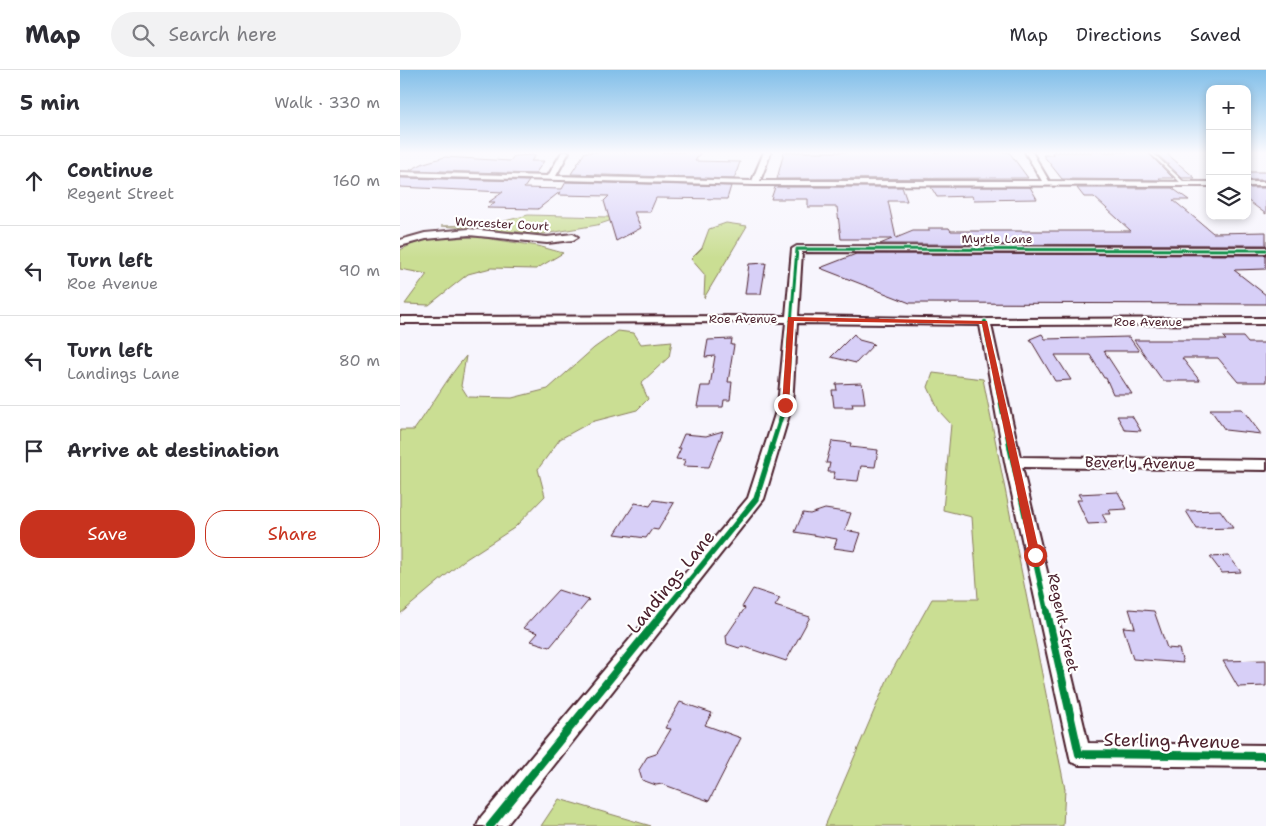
<!DOCTYPE html>
<meta charset="utf-8">
<style>
body{margin:0;font-family:"Shantell Sans",sans-serif;background:#f2f2f3;color:#2b2b33}
.controls{position:absolute;right:15px;top:15px;display:grid;overflow:hidden;border-radius:10px;box-shadow:0 2px 8px #0003}
.controls button{width:45px;height:45px;display:grid;place-items:center;padding:0;border:0;border-bottom:1px solid #e1e1e2;background:#fff;color:#2b2b33;font:25px sans-serif}
.stop{position:absolute;width:15px;height:15px;margin:-11px;border:4px solid #c8321e;border-radius:50%;background:#fff}
.stop.end{background:#c8321e;border-color:#fff;box-shadow:0 1px 5px #0008}
.list{margin:0;padding:0;list-style:none}
h2{display:flex;justify-content:space-between;align-items:center;height:65px;margin:0;padding:0 20px;font-size:21px}
h2 small{font-size:16px;font-weight:400;color:#7c7c81}
.list li{display:grid;grid-template-columns:32px 1fr auto;gap:15px;align-items:center;box-sizing:border-box;height:90px;padding:0 20px;border-top:1px solid #e1e1e2}
.list b{display:block;font-size:19px;white-space:nowrap}
.list p{margin:0;font-size:16px;white-space:nowrap;color:#7c7c81}
.list em{font-size:16px;font-style:normal;color:#7c7c81}
.actions{display:flex;gap:10px;padding:15px 20px}
.actions a{flex:1;padding:11px 0;border:1px solid #c8321e;border-radius:20px;text-align:center;font-size:18px;color:#c8321e}
.actions .main{background:#c8321e;color:#fff}
.icon{flex:none;width:28px;height:28px;fill:none;stroke:currentColor;stroke-width:2;stroke-linecap:round;stroke-linejoin:round}
.map{position:relative;flex:none;width:866px;height:756px;overflow:hidden}
header{display:flex;align-items:center;gap:30px;box-sizing:border-box;height:70px;padding:0 25px;background:#fff;border-bottom:1px solid #e1e1e2}
header strong{font-size:24px}
nav{display:flex;gap:28px;margin-inline-start:auto;font-size:18px}
.search{width:350px;height:45px;background:#f2f2f3;display:flex;align-items:center;gap:12px;box-sizing:border-box;padding:0 18px;border-radius:28px;color:#7c7c81;font-size:19px}
main{display:flex}
aside{flex:1;background:#fff}
.map>svg:first-child{display:block}
.green{fill:#cade93;stroke:#8a7e5f}
.building{fill:#d7cff7;stroke:#4a1f2b}
.lines{fill:none;stroke-linecap:round;stroke-linejoin:round}
.service-casing{stroke:#4a1f2b;stroke-width:3}
.minor-casing{stroke:#4a1f2b;stroke-width:4}
.service{fill:#fff;fill-rule:evenodd}
.minor{fill:#fff;fill-rule:evenodd}
.cycleway-far3-casing{stroke:#fff;stroke-width:5}
.cycleway-far2-casing{stroke:#fff;stroke-width:7}
.cycleway-far1-casing{stroke:#fff;stroke-width:9}
.cycleway-casing{stroke:#fff;stroke-width:11}
.cycleway-far3{stroke:#00873e;stroke-width:3}
.cycleway-far2{stroke:#00873e;stroke-width:4.5}
.cycleway-far1{stroke:#00873e;stroke-width:5.5}
.cycleway{stroke:#00873e;stroke-width:8}
.route{fill:#c8321e}
.labels{text-anchor:middle;stroke-width:4.5;stroke-linejoin:round;paint-order:stroke}
.far-street-label{font-size:12px;fill:#4a1f2b;stroke:#fff}
.street-label{font-size:15px;fill:#4a1f2b;stroke:#fff}
.near-street-label{font-size:18px;fill:#4a1f2b;stroke:#fff}
</style>
<header>
<strong>Map</strong>
<div class="search"><svg class="icon" aria-label="search" viewBox="0 0 24 24"><circle cx="10" cy="10" r="6"/><path d="M15 15l6 6"/></svg>Search here</div>
<nav><a>Map</a><a>Directions</a><a>Saved</a></nav>
</header>
<main>
<aside>
<h2>5 min<small>Walk · 330 m</small></h2>
<ul class="list">
<li><svg class="icon" aria-label="ahead" viewBox="0 0 24 24"><path d="M12 20V5M6 11l6-6 6 6"/></svg><div><b>Continue</b><p>Regent Street</p></div><em>160 m</em></li>
<li><svg class="icon" aria-label="left" viewBox="0 0 24 24"><path d="M17 20v-9H6M10 6l-5 5 5 5"/></svg><div><b>Turn left</b><p>Roe Avenue</p></div><em>90 m</em></li>
<li><svg class="icon" aria-label="left" viewBox="0 0 24 24"><path d="M17 20v-9H6M10 6l-5 5 5 5"/></svg><div><b>Turn left</b><p>Landings Lane</p></div><em>80 m</em></li>
<li><svg class="icon" aria-label="arrive" viewBox="0 0 24 24"><path d="M6 21V4h12l-3 4 3 4H6"/></svg><div><b>Arrive at destination</b></div></li>
</ul>
<div class="actions"><a class="main">Save</a><a>Share</a></div>
</aside>
<div class="map">
<svg width="866" height="756" viewBox="0 0 866 756">
<rect width="100%" height="100%" fill="#f7f5fd"/>
<filter id="ink" filterUnits="userSpaceOnUse"><feTurbulence type="fractalNoise" baseFrequency=".02" numOctaves="2"/><feDisplacementMap in="SourceGraphic" scale="10" xChannelSelector="R" yChannelSelector="G"/><feConvolveMatrix kernelMatrix="1 2 1 2 8 2 1 2 1" color-interpolation-filters="sRGB"/></filter>
<g filter="url(#ink)">
<g class="green">
<path d="M 128,145 L 208,147 L 215,149 L 197,155 L 144,164 L 41,156 L 93,154 Z"/>
<path d="M 326,153 L 347,156 L 304,228 L 305,205 L 291,189 L 302,178 L 309,159 Z"/>
<path d="M 78,167 L 138,176 L 163,183 L 136,199 L 91,198 L 68,204 L 29,235 L 5,234 L 27,204 L 0,199 L 0,180 L 24,169 Z"/>
<path d="M 218,261 L 234,263 L 241,274 L 272,271 L 269,287 L 241,313 L 248,329 L 237,340 L 191,352 L 160,369 L 138,399 L 145,426 L 114,458 L 63,491 L 0,544 L 0,360 L 14,360 C 32,336 46,309 66,286 L 61,316 L 68,327 L 112,328 L 148,319 L 194,278 Z"/>
<path d="M 533,303 L 583,309 L 665,719 L 663,756 L 425,756 L 488,608 L 532,529 L 578,529 L 572,447 L 543,440 L 551,354 L 539,341 L 528,317 Z"/>
<path d="M 159,729 L 251,756 L 141,756 Z"/>
</g>
<g class="building">
<path d="M 185,82 L 301,82 L 295,91 L 340,92 L 334,109 L 171,104 Z"/>
<path d="M 384,82 L 609,82 L 628,108 L 377,109 Z"/>
<path d="M 652,82 L 747,82 L 773,108 L 759,108 L 761,110 L 662,109 L 643,85 L 653,85 Z"/>
<path d="M 755,82 L 765,82 L 795,108 L 782,108 Z"/>
<path d="M 136,85 L 131,91 L 144,91 L 135,104 L 10,100 L 24,93 L 45,87 L 110,91 L 114,86 Z"/>
<rect x="847" y="102" width="19" height="8"/>
<path d="M 0,108 L 129,111 L 124,118 L 162,119 L 166,112 L 331,116 L 327,129 L 256,128 L 250,142 L 234,142 L 241,158 L 216,171 L 204,131 L 209,126 L 158,125 L 161,121 L 138,139 L 87,138 L 95,132 L 89,132 L 103,122 L 0,117 Z"/>
<path d="M 375,117 L 502,117 L 507,131 L 488,131 L 496,168 L 513,161 L 529,161 L 529,158 L 549,158 L 551,161 L 731,161 L 694,127 L 684,127 L 677,118 L 772,118 L 789,130 L 773,130 L 813,163 L 866,162 L 866,175 L 480,174 L 492,169 L 441,169 L 437,137 L 408,137 L 408,129 L 371,129 Z"/>
<path d="M 531,117 L 630,117 L 637,129 L 574,130 L 572,126 L 537,127 Z"/>
<path d="M 847,118 L 866,118 L 866,144 L 847,130 Z"/>
<path d="M 456,184 L 866,185 L 866,199 L 834,200 L 866,225 L 866,234 L 510,233 L 420,198 Z"/>
<path d="M 366,193 L 361,224 L 345,224 L 349,194 Z"/>
<path d="M 454,264 L 459,270 L 474,274 L 456,293 L 431,287 Z"/>
<path d="M 642,264 L 645,269 L 729,267 L 739,281 L 704,281 L 732,324 L 713,324 L 706,308 L 704,308 L 690,285 L 655,285 L 671,310 L 655,311 L 630,269 Z"/>
<path d="M 823,267 L 843,267 L 848,273 L 866,273 L 866,312 L 838,312 L 818,288 L 782,288 L 800,311 L 763,311 L 734,270 L 826,270 Z"/>
<path d="M 332,269 L 331,275 L 334,275 L 328,312 L 332,312 L 330,330 L 324,330 L 323,337 L 297,337 L 301,316 L 310,316 L 315,286 L 305,287 L 308,270 Z"/>
<path d="M 462,313 L 465,333 L 452,333 L 453,337 L 434,337 L 432,320 L 437,320 L 436,314 Z"/>
<path d="M 810,339 L 842,339 L 861,364 L 825,360 Z"/>
<path d="M 717,346 L 732,346 L 741,361 L 725,360 Z"/>
<path d="M 323,361 L 309,397 L 283,396 L 285,390 L 276,389 L 281,378 L 278,378 L 284,364 L 306,366 Z"/>
<path d="M 432,371 L 451,373 L 450,377 L 478,380 L 475,397 L 461,396 L 458,411 L 433,409 L 435,402 L 428,402 L 430,393 L 426,393 Z"/>
<path d="M 718,422 L 727,439 L 709,440 L 711,444 L 702,444 L 707,453 L 688,454 L 677,430 L 682,430 L 678,424 Z"/>
<path d="M 254,430 L 274,433 L 258,460 L 252,459 L 246,468 L 215,464 L 235,433 L 250,436 Z"/>
<path d="M 425,439 L 451,443 L 445,460 L 461,463 L 455,481 L 434,478 L 437,469 L 395,462 L 403,443 L 410,444 Z"/>
<path d="M 820,440 L 833,458 L 797,459 L 786,441 Z"/>
<path d="M 829,486 L 841,502 L 822,503 L 810,487 Z"/>
<path d="M 353,519 L 380,528 L 375,536 L 410,547 L 386,591 L 342,576 L 339,578 L 327,574 L 326,566 L 345,538 L 342,537 Z"/>
<path d="M 158,520 L 189,530 L 150,577 L 131,571 L 138,563 L 123,558 Z"/>
<path d="M 729,539 L 754,541 L 767,578 L 779,579 L 783,593 L 733,589 L 723,557 L 735,558 Z"/>
<path d="M 866,590 L 866,616 L 838,617 L 823,591 Z"/>
<path d="M 280,632 L 312,643 L 305,655 L 341,668 L 309,731 L 262,714 L 256,715 L 242,710 L 239,700 L 247,687 L 256,684 L 271,659 L 265,658 Z"/>
</g>
<g class="lines">
<g class="service-casing">
<path id="service" d="M 752,82 L 785,113 L 785,115 L 783,115 L 749,82 Z"/>
</g>
<g class="minor-casing">
<g id="minor">
<path d="M 162,82 L 169,82 L 156,106 L 352,111 L 364,82 L 371,82 L 360,111 L 642,111 L 625,82 L 632,82 L 649,111 L 810,112 L 810,116 L 355,115 L 0,106 L 0,102 L 148,106 Z"/>
<rect x="847" y="112" width="19" height="4"/>
<path d="M 69,159 L 147,167 L 173,164 L 178,167 L 173,170 L 147,173 L 69,165 L 26,169 L 0,176 L 0,170 L 25,163 Z"/>
<path d="M 397,176 L 866,177 L 866,183 L 402,182 L 398,246 L 585,249 L 866,248 L 866,254 L 591,255 L 620,387 L 866,390 L 866,400 L 622,397 L 688,673 L 866,675 L 866,697 L 679,695 L 671,692 L 605,392 L 580,255 L 397,253 L 392,335 L 364,429 L 106,756 L 77,756 L 81,747 L 348,428 L 378,335 L 386,252 L 0,253 L 0,247 L 386,246 L 392,179 Z"/>
</g>
</g>
<use href="#service" class="service"/>
<use href="#minor" class="minor"/>
<g class="cycleway-far3-casing">
<path id="cycleway-far3" d="M 391,253 L 397,179 L 866,180"/>
</g>
<g class="cycleway-far2-casing">
<g id="cycleway-far2">
<path d="M 585,252 L 610,379"/>
<path d="M 371,379 L 385,335 L 391,252"/>
</g>
</g>
<g class="cycleway-far1-casing">
<g id="cycleway-far1">
<path d="M 610,378 L 647,543"/>
<path d="M 263,543 L 356,429 L 372,378"/>
</g>
</g>
<g class="cycleway-casing">
<g id="cycleway">
<path d="M 647,542 L 679,684 L 866,686"/>
<path d="M 90,756 L 264,542"/>
</g>
</g>
<use href="#cycleway-far3" class="cycleway-far3"/>
<use href="#cycleway-far2" class="cycleway-far2"/>
<use href="#cycleway-far1" class="cycleway-far1"/>
<use href="#cycleway" class="cycleway"/>
</g>
</g>
<linearGradient id="sky" x2="0" y2="1"><stop stop-color="#82bfe9"/><stop offset="0.44" stop-color="#fbfafe"/><stop offset="1" stop-color="#fbfafe" stop-opacity="0"/></linearGradient>
<rect width="866" height="188" fill="url(#sky)"/>
<path class="route" d="M 388,247 L 587,251 L 640,485 L 638,487 L 631,487 L 630,485 L 582,254 L 394,251 L 389,335 L 385,337 L 382,335 Z"/>
<g class="labels">
<g class="far-street-label">
<text transform="translate(102 154) rotate(3)" y="4">Worcester Court</text>
<text x="597" y="173">Myrtle Lane</text>
<text x="343" y="253">Roe Avenue</text>
<text x="748" y="256">Roe Avenue</text>
</g>
<g class="street-label">
<text transform="translate(740 393) rotate(1)" y="5">Beverly Avenue</text>
<text transform="translate(663 553) rotate(78)" y="5">Regent Street</text>
</g>
<g class="near-street-label">
<text transform="translate(271 512) rotate(-51)" y="6">Landings Lane</text>
<text transform="translate(772 671) rotate(1)" y="6">Sterling Avenue</text>
</g>
</g>
</svg>
<div class="controls">
<button>+</button>
<button>−</button>
<button><svg class="icon" aria-label="layers" viewBox="0 0 24 24"><path d="M12 4l9 5-9 5-9-5zM3 14l9 5 9-5"/></svg></button>
</div>
<div class="stop" style="left:635px;top:485px"></div>
<div class="stop end" style="left:385px;top:335px"></div>
</div>
</main>
